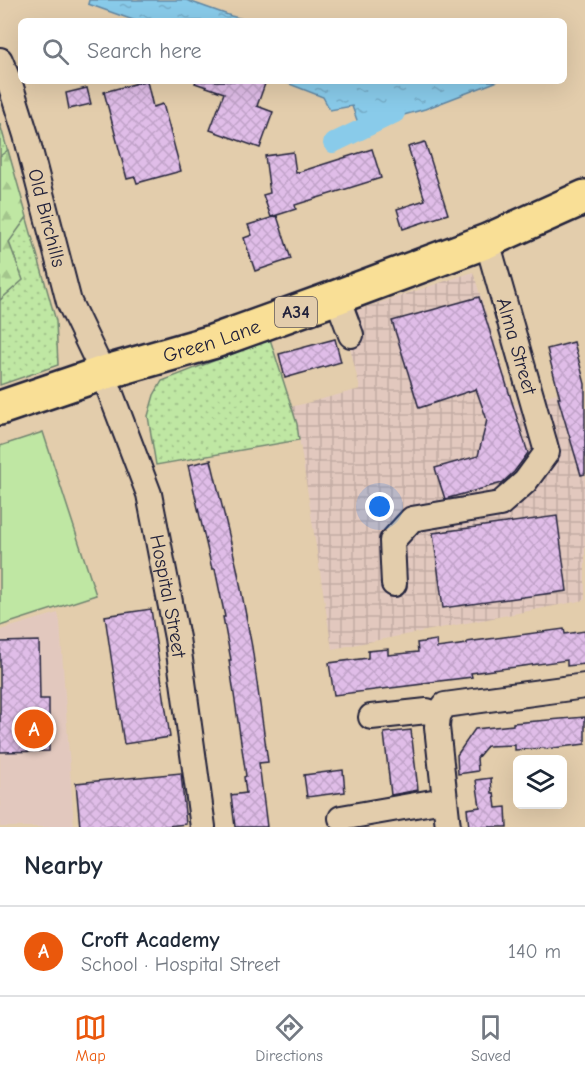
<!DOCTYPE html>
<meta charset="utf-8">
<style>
body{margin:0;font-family:"Comic Neue",sans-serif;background:#f2f2f3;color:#1f2937}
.controls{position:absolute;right:18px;bottom:18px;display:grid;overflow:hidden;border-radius:9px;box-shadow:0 6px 24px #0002}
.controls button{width:54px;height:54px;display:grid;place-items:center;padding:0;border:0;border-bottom:2px solid #e0e1e3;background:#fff;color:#1f2937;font:30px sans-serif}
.you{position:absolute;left:380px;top:507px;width:21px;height:21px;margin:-15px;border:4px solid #fff;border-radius:50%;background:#1a73e8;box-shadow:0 0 0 9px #1a73e833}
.badge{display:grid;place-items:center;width:39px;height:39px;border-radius:50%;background:#ea580c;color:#fff;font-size:20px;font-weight:700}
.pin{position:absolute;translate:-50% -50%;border:3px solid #fff;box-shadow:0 2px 6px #0006}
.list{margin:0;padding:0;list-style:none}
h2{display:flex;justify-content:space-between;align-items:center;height:78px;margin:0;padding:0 24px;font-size:26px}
h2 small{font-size:20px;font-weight:400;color:#747a83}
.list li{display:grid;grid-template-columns:39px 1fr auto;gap:18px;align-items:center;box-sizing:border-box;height:90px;padding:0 24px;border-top:2px solid #e0e1e3}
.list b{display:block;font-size:22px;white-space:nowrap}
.list p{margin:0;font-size:20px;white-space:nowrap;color:#747a83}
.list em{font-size:20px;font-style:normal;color:#747a83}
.icon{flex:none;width:33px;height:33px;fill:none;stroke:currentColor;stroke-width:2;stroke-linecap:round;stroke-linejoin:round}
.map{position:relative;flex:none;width:585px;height:827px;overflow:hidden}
.search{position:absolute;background:#fff;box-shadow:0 6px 24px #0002;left:18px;right:18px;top:18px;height:66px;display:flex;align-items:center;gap:15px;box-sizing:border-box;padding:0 21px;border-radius:9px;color:#747a83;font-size:22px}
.sheet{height:168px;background:#fff}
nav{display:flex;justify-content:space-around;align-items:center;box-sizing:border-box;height:84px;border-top:2px solid #e0e1e3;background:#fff;font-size:16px;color:#747a83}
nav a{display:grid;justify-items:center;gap:3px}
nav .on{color:#ea580c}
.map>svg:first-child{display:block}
.built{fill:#e2c8be}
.industrial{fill:url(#industrial-grid)}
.green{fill:url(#green-dots);stroke:#70846f;stroke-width:1.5}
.forest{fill:url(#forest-firs);stroke:#70846f;stroke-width:1.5}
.pitch{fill:#bfe7a3;stroke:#70846f;stroke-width:1.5}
.water{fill:url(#water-ripples);stroke:#6087a4;stroke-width:1.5}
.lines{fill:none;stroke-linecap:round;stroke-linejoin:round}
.canal{stroke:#89cbea;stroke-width:20}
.building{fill:url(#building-cross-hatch);stroke:#22223b;stroke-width:1.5}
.minor-casing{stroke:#22223b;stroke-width:28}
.highway-casing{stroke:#22223b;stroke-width:38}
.minor{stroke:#e3cdac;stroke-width:24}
.highway{stroke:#f9df96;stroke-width:33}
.labels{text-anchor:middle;stroke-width:6;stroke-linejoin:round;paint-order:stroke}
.shield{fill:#e3cdac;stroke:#5c555d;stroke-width:1.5}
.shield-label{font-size:18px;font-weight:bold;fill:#22223b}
.street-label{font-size:20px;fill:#22223b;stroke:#e3cdac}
</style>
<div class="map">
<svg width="585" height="827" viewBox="0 0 585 827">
<defs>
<pattern id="industrial-grid" width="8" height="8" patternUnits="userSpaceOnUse" patternTransform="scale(1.5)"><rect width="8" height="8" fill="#e2c8be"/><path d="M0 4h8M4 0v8" fill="none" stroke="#c2aca4"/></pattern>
<pattern id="green-dots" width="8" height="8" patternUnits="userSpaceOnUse" patternTransform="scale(1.5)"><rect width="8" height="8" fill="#bfe7a3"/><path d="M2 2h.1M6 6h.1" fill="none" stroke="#a4c68d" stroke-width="1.8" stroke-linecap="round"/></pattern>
<pattern id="forest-firs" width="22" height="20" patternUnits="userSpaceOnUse" patternTransform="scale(1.5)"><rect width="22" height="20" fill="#bfe7a3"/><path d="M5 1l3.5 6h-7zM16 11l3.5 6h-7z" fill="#a4c68d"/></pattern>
<pattern id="water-ripples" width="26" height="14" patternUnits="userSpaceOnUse" patternTransform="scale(1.5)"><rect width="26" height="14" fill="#89cbea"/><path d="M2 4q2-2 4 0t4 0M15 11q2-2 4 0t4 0" fill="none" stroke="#76aeca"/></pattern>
<pattern id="building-cross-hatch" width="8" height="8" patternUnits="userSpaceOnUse" patternTransform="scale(1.5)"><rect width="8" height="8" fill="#e0bde8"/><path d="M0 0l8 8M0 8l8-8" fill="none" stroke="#c0a2c8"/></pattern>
</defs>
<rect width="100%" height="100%" fill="#e3cdac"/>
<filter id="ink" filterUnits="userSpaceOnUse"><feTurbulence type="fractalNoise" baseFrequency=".0167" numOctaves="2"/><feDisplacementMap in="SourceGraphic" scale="12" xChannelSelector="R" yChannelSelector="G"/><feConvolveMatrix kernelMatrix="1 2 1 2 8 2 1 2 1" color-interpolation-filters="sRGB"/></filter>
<g filter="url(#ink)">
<path class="built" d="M 58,613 L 60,622 L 74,827 L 0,827 L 0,630 Z"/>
<path class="industrial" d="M 473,272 L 515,405 L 585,385 L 585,600 L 332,649 L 297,424 L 291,407 L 360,389 L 342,315 Z"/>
<g class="green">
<path d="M 0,124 L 56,321 L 58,365 L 0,385 Z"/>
<path d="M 270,339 L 297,424 L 299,440 L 156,465 L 148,416 L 154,395 L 162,381 Z"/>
</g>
<path class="forest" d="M 8,150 L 27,217 L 9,242 L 23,280 L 0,300 L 0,156 Z"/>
<path class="pitch" d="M 43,432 L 96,595 L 0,626 L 0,446 Z"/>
<g class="water">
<path d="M 89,0 L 186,0 L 231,16 L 251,21 L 136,21 L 88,4 Z"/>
<path d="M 282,81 L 498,81 L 425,109 L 372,124 L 333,143 L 357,129 L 358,123 L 352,106 L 330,110 L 323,97 Z"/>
</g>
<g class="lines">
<path class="canal" d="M 333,143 L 395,113"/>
</g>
<g class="building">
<path d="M 145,81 L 147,81 L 153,107 L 163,104 L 181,171 L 137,183 L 135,177 L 127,179 L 104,92 Z"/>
<path d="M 196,81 L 266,81 L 257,106 L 273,112 L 260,148 L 210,130 L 224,93 L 195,83 Z"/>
<path d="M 87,88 L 91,104 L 69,109 L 66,93 Z"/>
<path d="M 425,142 L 448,214 L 403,229 L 397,209 L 425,200 L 408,147 Z"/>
<path d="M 372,149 L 381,178 L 295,205 L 296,209 L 271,217 L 263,195 L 270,193 L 265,156 L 293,152 L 296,173 Z"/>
<path d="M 277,216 L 291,259 L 255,271 L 244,238 L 252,235 L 248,225 Z"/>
<path d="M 479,297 L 528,453 L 514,472 L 502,483 L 445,499 L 435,468 L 478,456 L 487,420 L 476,389 L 419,408 L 392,321 Z"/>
<path d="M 335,339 L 341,362 L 285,378 L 279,354 Z"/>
<path d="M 574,342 L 585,384 L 585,474 L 581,475 L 558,398 L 560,398 L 547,349 Z"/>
<path d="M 211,460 L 237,568 L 252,647 L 268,762 L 259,763 L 267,827 L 235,827 L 231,795 L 246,793 L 244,777 L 246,776 L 229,660 L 231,660 L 223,617 L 225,617 L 215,569 L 212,569 L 188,465 Z"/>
<path d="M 557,516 L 567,591 L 443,608 L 433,533 Z"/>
<path d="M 151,609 L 170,737 L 124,744 L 105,616 Z"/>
<path d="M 564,629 L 565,634 L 585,631 L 585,664 L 567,666 L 567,660 L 471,673 L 472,677 L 423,683 L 423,684 L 334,695 L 329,663 L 368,658 L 368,651 L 388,649 L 388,655 L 418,652 L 417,643 L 436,640 L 437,648 L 467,644 L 467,642 Z"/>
<path d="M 39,641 L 40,699 L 49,699 L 49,751 L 0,752 L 0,642 Z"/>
<path d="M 585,717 L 585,744 L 545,749 L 545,748 L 515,750 L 515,745 L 487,746 L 477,758 L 478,771 L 458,774 L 457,755 L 475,729 L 513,725 L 513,723 Z"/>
<path d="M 411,730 L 418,790 L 391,795 L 384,733 Z"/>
<path d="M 343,770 L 345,792 L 307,797 L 304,775 Z"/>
<path d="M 181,773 L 186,824 L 159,827 L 80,827 L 76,783 Z"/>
<path d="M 491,778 L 492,793 L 494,793 L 496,808 L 506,807 L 507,827 L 469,827 L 467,809 L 480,807 L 476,780 Z"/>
</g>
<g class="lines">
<g class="minor-casing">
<g id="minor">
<path id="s1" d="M 0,60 L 11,87 L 26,135 L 69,302 L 103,373 L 149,494 L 177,638 L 203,827"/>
<path d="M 337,297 L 351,335"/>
<path d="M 394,584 L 392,541 L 412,519 L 500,504 L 525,482 L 547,452 L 487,241"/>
<path d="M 438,715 L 437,727 L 448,827"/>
<path d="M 371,717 L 427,711 L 438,715 L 445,705 L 585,686"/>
<path d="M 341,818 L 444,800"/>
</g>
</g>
<g class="highway-casing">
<g id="highway">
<path id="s2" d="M 0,408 L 103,373 L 212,342 L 337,297 L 487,241 L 585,197"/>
</g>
</g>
<use href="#minor" class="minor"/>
<use href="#highway" class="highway"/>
</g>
</g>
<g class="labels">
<rect class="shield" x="275" y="297" width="42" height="30" rx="4.5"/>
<g class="shield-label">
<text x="296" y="318">A34</text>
</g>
<g class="street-label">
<text dy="7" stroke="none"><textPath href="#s1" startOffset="165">Old Birchills</textPath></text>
<text dy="7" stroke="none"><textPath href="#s2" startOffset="222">Green Lane</textPath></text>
<text transform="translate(517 346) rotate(74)" y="7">Alma Street</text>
<text dy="7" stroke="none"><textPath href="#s1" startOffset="564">Hospital Street</textPath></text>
</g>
</g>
</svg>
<div class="controls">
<button><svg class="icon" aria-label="layers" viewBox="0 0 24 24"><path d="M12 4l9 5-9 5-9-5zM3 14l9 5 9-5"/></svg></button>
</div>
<div class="you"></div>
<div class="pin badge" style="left:34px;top:729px">A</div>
<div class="search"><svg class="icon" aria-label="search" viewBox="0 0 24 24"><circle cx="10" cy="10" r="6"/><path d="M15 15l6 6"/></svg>Search here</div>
</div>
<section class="sheet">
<h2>Nearby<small></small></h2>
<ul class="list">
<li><span class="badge">A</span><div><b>Croft Academy</b><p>School · Hospital Street</p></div><em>140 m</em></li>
</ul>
</section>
<nav>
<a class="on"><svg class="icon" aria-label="map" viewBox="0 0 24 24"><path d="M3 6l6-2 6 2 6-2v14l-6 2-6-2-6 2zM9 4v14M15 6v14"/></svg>Map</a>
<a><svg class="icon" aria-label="directions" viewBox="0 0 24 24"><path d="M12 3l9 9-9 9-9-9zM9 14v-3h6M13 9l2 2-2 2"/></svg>Directions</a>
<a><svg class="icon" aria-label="saved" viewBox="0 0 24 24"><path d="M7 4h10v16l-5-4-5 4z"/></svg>Saved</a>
</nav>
